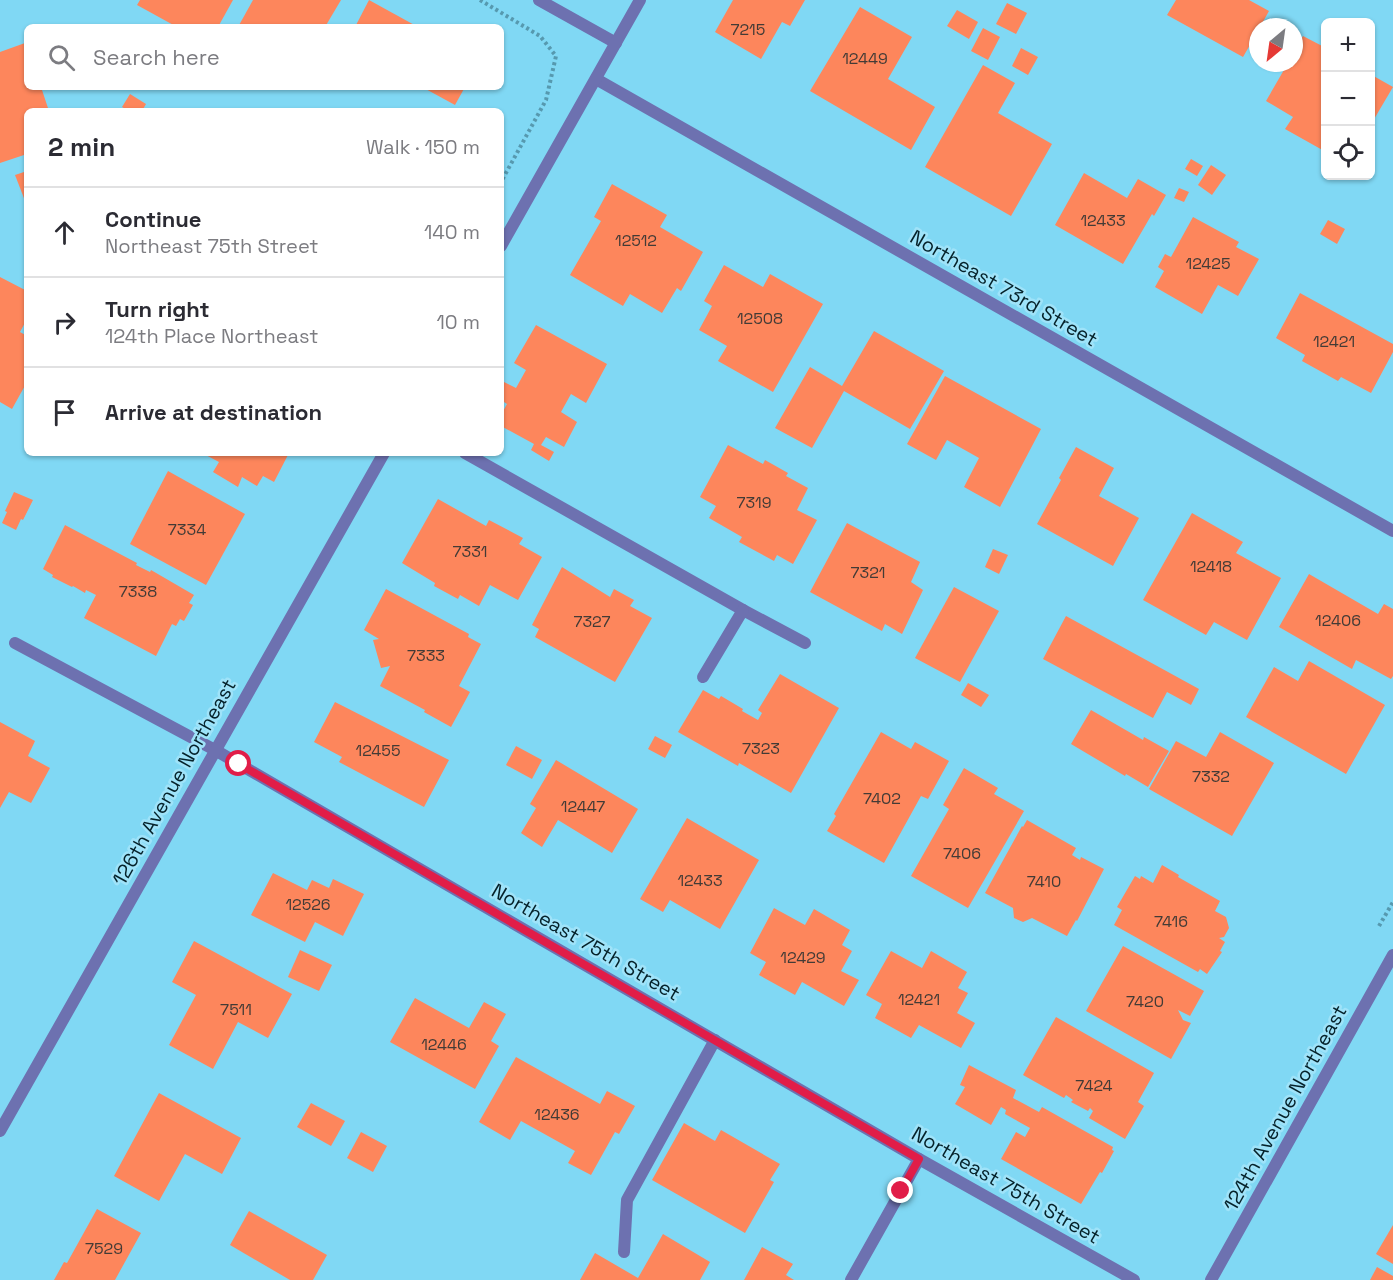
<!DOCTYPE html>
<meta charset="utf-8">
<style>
body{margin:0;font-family:"Space Grotesk",sans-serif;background:#f2f2f3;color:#2b2b33}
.controls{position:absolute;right:18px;top:18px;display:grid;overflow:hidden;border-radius:9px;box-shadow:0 2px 4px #0004}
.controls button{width:54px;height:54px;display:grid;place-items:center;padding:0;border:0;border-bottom:2px solid #e1e1e2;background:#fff;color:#2b2b33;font:30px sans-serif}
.compass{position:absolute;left:1249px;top:18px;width:54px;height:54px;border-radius:50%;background:#fff;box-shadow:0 2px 4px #0004;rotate:209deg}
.stop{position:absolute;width:18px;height:18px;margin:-14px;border:4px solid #e11d48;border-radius:50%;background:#fff}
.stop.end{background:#e11d48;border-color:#fff;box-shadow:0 2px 6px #0008}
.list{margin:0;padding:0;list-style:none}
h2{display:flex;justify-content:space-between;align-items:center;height:78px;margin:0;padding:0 24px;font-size:26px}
h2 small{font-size:20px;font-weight:400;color:#7c7c81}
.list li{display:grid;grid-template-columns:39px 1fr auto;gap:18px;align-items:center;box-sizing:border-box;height:90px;padding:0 24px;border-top:2px solid #e1e1e2}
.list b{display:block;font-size:22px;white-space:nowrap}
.list p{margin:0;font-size:20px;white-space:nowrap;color:#7c7c81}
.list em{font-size:20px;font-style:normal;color:#7c7c81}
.icon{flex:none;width:33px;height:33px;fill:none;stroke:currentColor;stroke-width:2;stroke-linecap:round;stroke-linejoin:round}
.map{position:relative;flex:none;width:1393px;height:1280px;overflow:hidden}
.search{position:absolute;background:#fff;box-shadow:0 2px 4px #0004;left:24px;top:24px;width:480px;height:66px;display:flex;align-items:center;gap:15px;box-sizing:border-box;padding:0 21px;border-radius:9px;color:#7c7c81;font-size:22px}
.panel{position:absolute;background:#fff;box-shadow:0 2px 4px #0004;left:24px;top:108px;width:480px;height:348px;border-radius:9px}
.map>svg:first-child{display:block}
.building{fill:#fd865c}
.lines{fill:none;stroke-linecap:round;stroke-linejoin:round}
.path{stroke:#5699af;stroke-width:4;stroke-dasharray:3 3;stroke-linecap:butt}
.service{stroke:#6d71b0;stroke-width:12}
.minor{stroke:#6d71b0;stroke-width:12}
.route{stroke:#e11d48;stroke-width:8}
.labels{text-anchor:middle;stroke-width:5;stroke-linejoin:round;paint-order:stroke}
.number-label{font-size:16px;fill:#433b36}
.street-label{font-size:20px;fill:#05222a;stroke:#9fe3f9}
</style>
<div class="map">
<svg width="1393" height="1280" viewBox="0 0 1393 1280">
<rect width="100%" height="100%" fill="#80d8f4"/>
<g class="building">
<path d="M 140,0 L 233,0 L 218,27 L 177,27 L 137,5 Z"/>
<path d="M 253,0 L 341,0 L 325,27 L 238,27 Z"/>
<path d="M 369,0 L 418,27 L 355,27 Z"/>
<path d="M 733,0 L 805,0 L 790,26 L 782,22 L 761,59 L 715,32 Z"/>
<path d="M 1176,0 L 1249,0 L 1269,11 L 1260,27 L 1258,27 L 1258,31 L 1243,57 L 1167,15 Z"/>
<path d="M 1007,3 L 1027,13 L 1016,34 L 996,24 Z"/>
<path d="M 860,7 L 912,37 L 888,79 L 935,107 L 911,150 L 810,91 Z"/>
<path d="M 957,10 L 978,22 L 969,39 L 947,26 Z"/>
<path d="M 983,28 L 1000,37 L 988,60 L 971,51 Z"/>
<path d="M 1303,36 L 1326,48 L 1326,152 L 1285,129 L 1293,117 L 1266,101 L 1288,63 L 1294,63 L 1294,52 Z"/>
<path d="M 25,43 L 27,48 L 27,87 L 41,87 L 49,111 L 27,111 L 27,154 L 0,163 L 0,52 Z"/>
<path d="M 1021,48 L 1038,57 L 1028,75 L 1012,66 Z"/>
<path d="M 983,65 L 1015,83 L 998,113 L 1052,144 L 1011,216 L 925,167 Z"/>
<path d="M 1370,74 L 1393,87 L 1370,126 Z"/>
<path d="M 422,87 L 465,87 L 455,105 Z"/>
<path d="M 130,94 L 146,104 L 142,111 L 129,111 L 122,107 Z"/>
<path d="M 1191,159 L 1203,166 L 1197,176 L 1185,169 Z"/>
<path d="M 1211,165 L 1226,175 L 1212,195 L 1198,185 Z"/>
<path d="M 27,171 L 27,206 L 15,175 Z"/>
<path d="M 1084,173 L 1127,198 L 1138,179 L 1166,195 L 1154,216 L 1152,214 L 1123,264 L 1055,225 Z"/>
<path d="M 612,184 L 667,215 L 660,227 L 703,252 L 681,291 L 677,288 L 662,313 L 630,294 L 623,306 L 570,275 L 601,221 L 594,217 Z"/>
<path d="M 1179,188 L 1189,192 L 1184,202 L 1174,198 Z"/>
<path d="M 1193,217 L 1239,242 L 1236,247 L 1259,259 L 1238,296 L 1218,285 L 1202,314 L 1155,287 L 1164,271 L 1158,267 L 1165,254 L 1171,257 Z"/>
<path d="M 1328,220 L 1345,229 L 1337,244 L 1320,234 Z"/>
<path d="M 724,265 L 763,287 L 770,274 L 823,304 L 773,392 L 718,361 L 727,346 L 699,330 L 712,306 L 704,301 Z"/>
<path d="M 0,277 L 27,291 L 27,319 L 20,332 L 27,336 L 27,382 L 12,409 L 0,402 Z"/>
<path d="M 1300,293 L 1393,344 L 1393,352 L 1371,393 L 1341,377 L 1338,381 L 1302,361 L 1305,355 L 1276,338 Z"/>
<path d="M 536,325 L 607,364 L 586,403 L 571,394 L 561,412 L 577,422 L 564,447 L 546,437 L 541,445 L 554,452 L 549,461 L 531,450 L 534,444 L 501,426 L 501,415 L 507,404 L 501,400 L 501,383 L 502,381 L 516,388 L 526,370 L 514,363 Z"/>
<path d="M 874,331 L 944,371 L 910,429 L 844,391 L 812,448 L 775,428 L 810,367 L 842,386 Z"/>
<path d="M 945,376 L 1041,429 L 1000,507 L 964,487 L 979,458 L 947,440 L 936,460 L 907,444 Z"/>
<path d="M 728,445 L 763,464 L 765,460 L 788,473 L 786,476 L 808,488 L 797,510 L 817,520 L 793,564 L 777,555 L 774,561 L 739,542 L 742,537 L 709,518 L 716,506 L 700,497 Z"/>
<path d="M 1076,447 L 1114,468 L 1099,496 L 1139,518 L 1113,566 L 1037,524 L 1061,480 L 1059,478 Z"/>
<path d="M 202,453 L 289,453 L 274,482 L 263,476 L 257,486 L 242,477 L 238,487 L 213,472 L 219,462 Z"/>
<path d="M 168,471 L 245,514 L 206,585 L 130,544 Z"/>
<path d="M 14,492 L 33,500 L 23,520 L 21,519 L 16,530 L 2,523 L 7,512 L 5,511 Z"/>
<path d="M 438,499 L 486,526 L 489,520 L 523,538 L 519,544 L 542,557 L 518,600 L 490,585 L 479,606 L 460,595 L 458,599 L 434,586 L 435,583 L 402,563 Z"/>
<path d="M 1192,513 L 1243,542 L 1236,553 L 1281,578 L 1247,640 L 1214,622 L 1206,635 L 1143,600 Z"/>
<path d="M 847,523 L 920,562 L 911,582 L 923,590 L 902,634 L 885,624 L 882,631 L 810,592 Z"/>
<path d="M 65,525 L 137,563 L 136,565 L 150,572 L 151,570 L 194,595 L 189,603 L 193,605 L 184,621 L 180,619 L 176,626 L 172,624 L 156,656 L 84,618 L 96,595 L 86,590 L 85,593 L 73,586 L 72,587 L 52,577 L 53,575 L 43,569 Z"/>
<path d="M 993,549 L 1008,555 L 999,574 L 985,567 Z"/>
<path d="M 562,567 L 610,597 L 614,589 L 634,600 L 630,606 L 652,618 L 615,682 L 535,637 L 539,629 L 532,625 Z"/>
<path d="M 1309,574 L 1378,614 L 1384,604 L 1393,609 L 1393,676 L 1391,679 L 1356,660 L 1352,669 L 1279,627 Z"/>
<path d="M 954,587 L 999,611 L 960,682 L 915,658 Z"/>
<path d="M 386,589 L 469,634 L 468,637 L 481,644 L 459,686 L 470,692 L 451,727 L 424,712 L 425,710 L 380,686 L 390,666 L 381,668 L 373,640 L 379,639 L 364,630 Z"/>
<path d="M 1066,616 L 1199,689 L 1191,705 L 1167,692 L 1153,718 L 1043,659 Z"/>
<path d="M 1309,661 L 1385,705 L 1346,774 L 1246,717 L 1274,667 L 1298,681 Z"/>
<path d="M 780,674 L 839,708 L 791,793 L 739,763 L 738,766 L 678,732 L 703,690 L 719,699 L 721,696 L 743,709 L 742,711 L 758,720 L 762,713 L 758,710 Z"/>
<path d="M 968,683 L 989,695 L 981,707 L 961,695 Z"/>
<path d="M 335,702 L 449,760 L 424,807 L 339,762 L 342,757 L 314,742 Z"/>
<path d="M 1091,710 L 1143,740 L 1144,737 L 1169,751 L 1148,787 L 1126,774 L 1125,776 L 1071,744 Z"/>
<path d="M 0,722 L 35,741 L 28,756 L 50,768 L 31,803 L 9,792 L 0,808 Z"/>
<path d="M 881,732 L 911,749 L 915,742 L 949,761 L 928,799 L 921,796 L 884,863 L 827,831 L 836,816 L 834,814 Z"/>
<path d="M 1220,732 L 1274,763 L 1232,836 L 1149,789 L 1176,741 L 1206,757 Z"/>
<path d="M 655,736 L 672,745 L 665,758 L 648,749 Z"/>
<path d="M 516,746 L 542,760 L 532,779 L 506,765 Z"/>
<path d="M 556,760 L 638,809 L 612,853 L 558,820 L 542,847 L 521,833 L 536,808 L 530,804 Z"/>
<path d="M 964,768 L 998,788 L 994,794 L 1024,811 L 968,908 L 911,876 L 949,809 L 943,805 Z"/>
<path d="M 687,818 L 759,860 L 720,929 L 670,900 L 663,912 L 640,899 Z"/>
<path d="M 1027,820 L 1076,848 L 1072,855 L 1080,860 L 1081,857 L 1104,869 L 1077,921 L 1076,920 L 1067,936 L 1032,918 L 1023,922 L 1014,918 L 1013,908 L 985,893 L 1022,826 L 1023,827 Z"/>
<path d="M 1162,865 L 1179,875 L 1178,877 L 1220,901 L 1215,911 L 1226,917 L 1229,928 L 1224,937 L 1219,938 L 1225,942 L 1220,951 L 1222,952 L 1207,974 L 1200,969 L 1198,972 L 1114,925 L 1122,910 L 1117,907 L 1135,876 L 1140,879 L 1141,876 L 1153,883 Z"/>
<path d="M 273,873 L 307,890 L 312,880 L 329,888 L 333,879 L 364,894 L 343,936 L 315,922 L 305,942 L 251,915 Z"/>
<path d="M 774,908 L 805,925 L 814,909 L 850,930 L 842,945 L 852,951 L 841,971 L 859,980 L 844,1006 L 802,982 L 795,995 L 759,975 L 766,962 L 750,953 Z"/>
<path d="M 194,941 L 292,994 L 268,1038 L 238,1022 L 213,1069 L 169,1045 L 196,995 L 172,982 Z"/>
<path d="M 1123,946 L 1204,991 L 1190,1016 L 1178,1010 L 1183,1020 L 1191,1023 L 1171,1059 L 1086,1011 Z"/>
<path d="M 300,950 L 332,965 L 319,991 L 288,977 Z"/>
<path d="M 891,951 L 922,968 L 931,951 L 967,972 L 958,988 L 968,993 L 957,1013 L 975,1023 L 961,1048 L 919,1025 L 911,1038 L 875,1018 L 882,1004 L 866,995 Z"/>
<path d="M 415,998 L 469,1028 L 484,1002 L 506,1014 L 491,1041 L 499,1046 L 475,1089 L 390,1042 Z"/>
<path d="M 1056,1017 L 1154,1073 L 1138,1102 L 1144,1106 L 1125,1139 L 1089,1118 L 1093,1111 L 1090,1108 L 1088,1111 L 1071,1102 L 1073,1100 L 1066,1095 L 1064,1098 L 1023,1075 Z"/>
<path d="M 516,1057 L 600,1104 L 607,1091 L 635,1106 L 619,1134 L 615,1132 L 591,1175 L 568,1163 L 575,1151 L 521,1121 L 510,1140 L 479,1122 Z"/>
<path d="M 969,1065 L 1016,1090 L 1013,1098 L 1039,1112 L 1042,1107 L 1113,1147 L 1112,1150 L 1114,1151 L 1102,1173 L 1100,1172 L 1081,1204 L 1001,1159 L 1016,1132 L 1025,1137 L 1030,1128 L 1005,1114 L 1006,1110 L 1001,1107 L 991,1125 L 955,1104 L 965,1087 L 960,1085 Z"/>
<path d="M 159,1093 L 241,1138 L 222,1174 L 185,1154 L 159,1201 L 114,1176 Z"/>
<path d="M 311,1103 L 345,1121 L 331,1146 L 297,1127 Z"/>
<path d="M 684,1123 L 715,1141 L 721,1130 L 780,1164 L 770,1180 L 774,1182 L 745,1233 L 652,1180 Z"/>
<path d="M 361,1132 L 387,1146 L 373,1172 L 347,1158 Z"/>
<path d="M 97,1209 L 141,1233 L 115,1280 L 54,1280 L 64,1262 L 67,1263 Z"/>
<path d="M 249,1211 L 327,1255 L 313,1280 L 290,1280 L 230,1245 Z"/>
<path d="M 1393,1225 L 1393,1264 L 1376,1254 Z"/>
<path d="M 663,1234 L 710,1262 L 700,1280 L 580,1280 L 595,1253 L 638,1278 Z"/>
<path d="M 762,1247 L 793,1264 L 786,1275 L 794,1280 L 744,1280 Z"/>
<path d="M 1377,1267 L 1393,1276 L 1393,1280 L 1370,1280 Z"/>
</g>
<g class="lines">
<g class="path">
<path d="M 480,0 L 540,36 L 556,56 L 546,100 L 501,182"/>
<path d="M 1379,926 L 1393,902"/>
</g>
<path class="service" d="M 624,1252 L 627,1200 L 715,1040"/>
<g class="minor">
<path d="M 539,0 L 616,43"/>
<path d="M 596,79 L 1393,531"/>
<path d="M 501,246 L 640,0"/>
<path d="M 465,453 L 743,610 L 805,643"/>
<path d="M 15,643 L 215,750 L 919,1159 L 1134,1280"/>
<path d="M 703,677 L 743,610"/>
<path d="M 0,1131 L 384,453"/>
<path d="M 851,1280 L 919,1159"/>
<path d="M 1211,1280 L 1393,955"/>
</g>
</g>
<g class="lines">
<path class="route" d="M 239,764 L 919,1159 L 901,1191"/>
</g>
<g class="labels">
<g class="number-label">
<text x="748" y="35">7215</text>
<text x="865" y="64">12449</text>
<text x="1103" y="226">12433</text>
<text x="636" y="246">12512</text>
<text x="1208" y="269">12425</text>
<text x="760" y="324">12508</text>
<text x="1334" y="347">12421</text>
<text x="754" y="508">7319</text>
<text x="187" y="535">7334</text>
<text x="470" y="557">7331</text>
<text x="1211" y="572">12418</text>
<text x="868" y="578">7321</text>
<text x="138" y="597">7338</text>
<text x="1338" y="626">12406</text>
<text x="592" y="627">7327</text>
<text x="426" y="661">7333</text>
<text x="761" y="754">7323</text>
<text x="378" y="756">12455</text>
<text x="1211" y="782">7332</text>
<text x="882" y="804">7402</text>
<text x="583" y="812">12447</text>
<text x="962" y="859">7406</text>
<text x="700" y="886">12433</text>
<text x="1044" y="887">7410</text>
<text x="308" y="910">12526</text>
<text x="1171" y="927">7416</text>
<text x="803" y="963">12429</text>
<text x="919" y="1005">12421</text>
<text x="1145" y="1007">7420</text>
<text x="236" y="1015">7511</text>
<text x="444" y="1050">12446</text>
<text x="1094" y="1091">7424</text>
<text x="557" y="1120">12436</text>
<text x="104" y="1254">7529</text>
</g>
<g class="street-label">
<text transform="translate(1004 288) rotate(30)" y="7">Northeast 73rd Street</text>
<text transform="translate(174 782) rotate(-61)" y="7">126th Avenue Northeast</text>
<text transform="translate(586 942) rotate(30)" y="7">Northeast 75th Street</text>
<text transform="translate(1285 1108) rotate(-61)" y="7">124th Avenue Northeast</text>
<text transform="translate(1006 1185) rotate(30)" y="7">Northeast 75th Street</text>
</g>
</g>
</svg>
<div class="controls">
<button>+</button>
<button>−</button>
<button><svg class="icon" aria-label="locate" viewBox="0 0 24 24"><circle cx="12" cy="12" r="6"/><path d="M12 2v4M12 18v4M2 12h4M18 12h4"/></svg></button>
</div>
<svg class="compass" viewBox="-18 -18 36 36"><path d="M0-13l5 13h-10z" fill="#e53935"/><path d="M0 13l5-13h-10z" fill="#7c7c81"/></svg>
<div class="stop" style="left:239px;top:764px"></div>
<div class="stop end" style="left:901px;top:1191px"></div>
<div class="search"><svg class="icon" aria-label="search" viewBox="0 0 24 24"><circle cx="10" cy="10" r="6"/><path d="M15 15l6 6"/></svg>Search here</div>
<section class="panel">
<h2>2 min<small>Walk · 150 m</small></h2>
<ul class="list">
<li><svg class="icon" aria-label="ahead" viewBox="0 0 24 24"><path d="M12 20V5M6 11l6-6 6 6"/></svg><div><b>Continue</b><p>Northeast 75th Street</p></div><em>140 m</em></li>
<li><svg class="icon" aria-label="right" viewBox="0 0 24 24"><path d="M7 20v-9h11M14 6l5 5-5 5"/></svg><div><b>Turn right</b><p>124th Place Northeast</p></div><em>10 m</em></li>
<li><svg class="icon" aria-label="arrive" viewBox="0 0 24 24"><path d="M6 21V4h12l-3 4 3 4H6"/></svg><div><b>Arrive at destination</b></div></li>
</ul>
</section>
</div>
